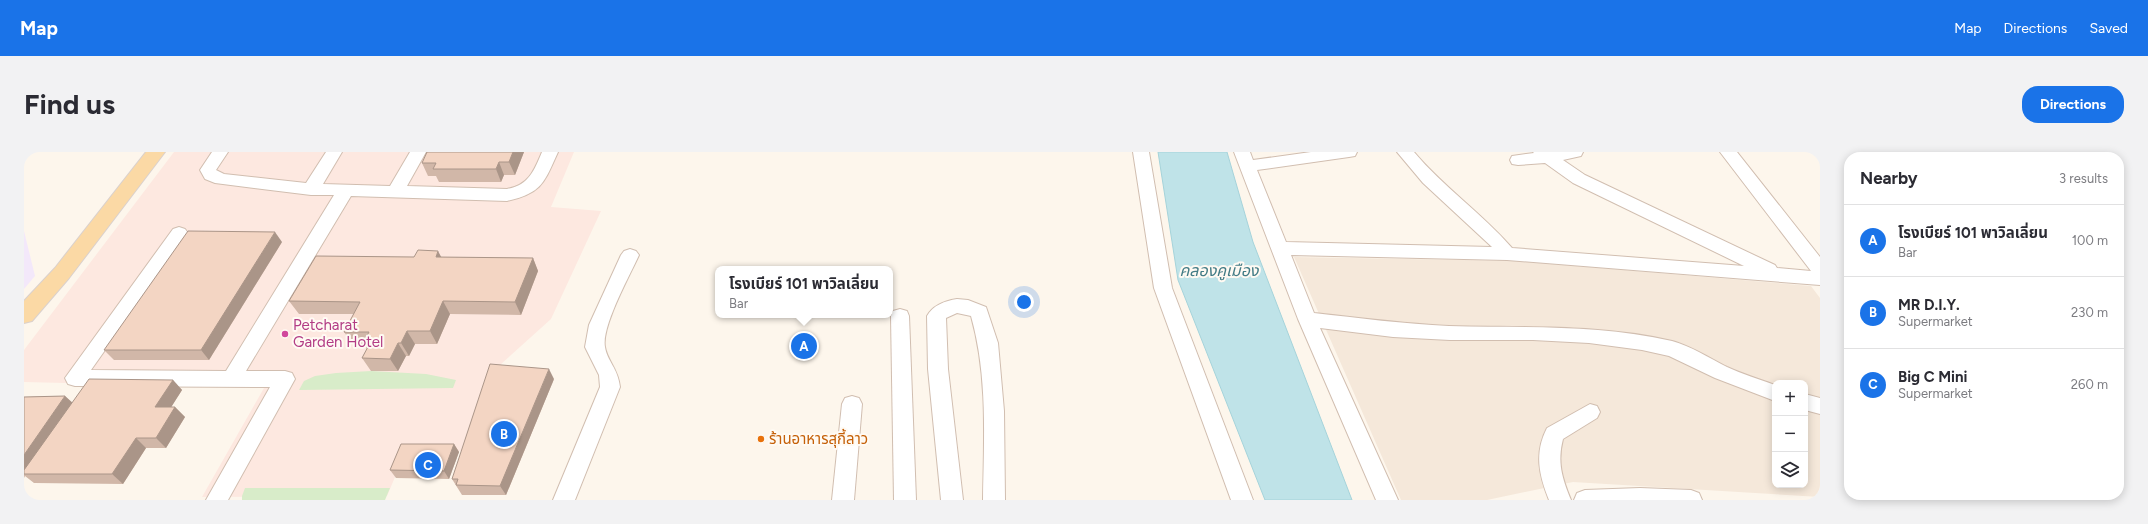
<!DOCTYPE html>
<meta charset="utf-8">
<style>
body{margin:0;font-family:Figtree,"Noto Sans Thai",sans-serif;background:#f2f2f3;color:#2b2b33}
.controls{position:absolute;right:12px;bottom:12px;display:grid;overflow:hidden;border-radius:8px;box-shadow:0 2px 10px #0003}
.controls button{width:36px;height:36px;display:grid;place-items:center;padding:0;border:0;border-bottom:1px solid #e1e1e2;background:#fff;color:#2b2b33;font:20px sans-serif}
.you{position:absolute;left:1000px;top:150px;width:14px;height:14px;margin:-10px;border:3px solid #fff;border-radius:50%;background:#1a73e8;box-shadow:0 0 0 6px #1a73e833}
.badge{display:grid;place-items:center;width:26px;height:26px;border-radius:50%;background:#1a73e8;color:#fff;font-size:13px;font-weight:700}
.pin{position:absolute;translate:-50% -50%;border:2px solid #fff;box-shadow:0 1px 4px #0006}
.popup{position:absolute;left:691px;top:114px;width:178px;height:52px;box-sizing:border-box;display:grid;place-content:center;border-radius:8px;background:#fff;filter:drop-shadow(0 1px 3px #0005);font-size:13px;white-space:nowrap;color:#7c7c81}
.popup b{font-size:15px;color:#2b2b33}
.popup::after{content:'';position:absolute;left:50%;top:100%;margin-left:-8px;border:8px solid transparent;border-top-color:#fff}
.list{margin:0;padding:0;list-style:none}
h2{display:flex;justify-content:space-between;align-items:center;height:52px;margin:0;padding:0 16px;font-size:17px}
h2 small{font-size:13px;font-weight:400;color:#7c7c81}
.list li{display:grid;grid-template-columns:26px 1fr auto;gap:12px;align-items:center;box-sizing:border-box;height:72px;padding:0 16px;border-top:1px solid #e1e1e2}
.list b{display:block;font-size:15px;white-space:nowrap}
.list p{margin:0;font-size:13px;white-space:nowrap;color:#7c7c81}
.list em{font-size:13px;font-style:normal;color:#7c7c81}
.icon{flex:none;width:22px;height:22px;fill:none;stroke:currentColor;stroke-width:2;stroke-linecap:round;stroke-linejoin:round}
.map{position:relative;flex:none;width:1796px;height:348px;overflow:hidden;border-radius:16px}
header{display:flex;align-items:center;gap:24px;box-sizing:border-box;height:56px;padding:0 20px;background:#1a73e8;color:#fff}
header strong{font-size:19px}
nav{display:flex;gap:22px;margin-inline-start:auto;font-size:14px}
.intro{display:flex;align-items:center;justify-content:space-between;box-sizing:border-box;height:96px;padding:0 24px}
h1{margin:0;font-size:28px}
.button{padding:10px 18px;border-radius:16px;background:#1a73e8;color:#fff;font-size:14px;font-weight:700}
main{display:flex;gap:24px;padding:0 24px}
aside{flex:1;background:#fff;border-radius:16px;box-shadow:0 2px 10px #0003}
.map>svg:first-child{display:block}
.residential{fill:#f5e8da;fill-rule:evenodd}
.commercial{fill:#fde8e0}
.education{fill:#f3e8fa}
.green{fill:#d8ecc9}
.water{fill:#bfe3e8;stroke:#a5d3da}
.lines{fill:none;stroke-linecap:round;stroke-linejoin:round}
.minor-casing{stroke:#d1beb0;stroke-width:2}
.major-casing{stroke:#dad1cd;stroke-width:2}
.minor{fill:#fff;fill-rule:evenodd}
.major{fill:#fbd9a5;fill-rule:evenodd}
.wall{fill:#d1b7a8}
.shaded-wall{fill:#aa9588}
.building{fill:#f3d5c3;stroke:#aa9588}
.hotel-dot{fill:#d1479c;stroke:#fffaf3;stroke-width:1.5}
.food-dot{fill:#e8710a;stroke:#fffaf3;stroke-width:1.5}
.labels{text-anchor:middle;stroke-width:4;stroke-linejoin:round;paint-order:stroke}
.hotel-label{font-size:15px;fill:#b23c85;stroke:#fffaf3;text-anchor:start}
.food-label{font-size:15px;fill:#c56008;stroke:#fffaf3;text-anchor:start}
.water-label{font-size:16px;font-style:italic;fill:#437c86;stroke:#fffaf3}
</style>
<header>
<strong>Map</strong>
<nav><a>Map</a><a>Directions</a><a>Saved</a></nav>
</header>
<div class="intro"><h1>Find us</h1><a class="button">Directions</a></div>
<main>
<div class="map">
<svg width="1796" height="348" viewBox="0 0 1796 348">
<rect width="100%" height="100%" fill="#fdf6ec"/>
<path class="residential" d="M 1270,105 L 1495,109 L 1787,134 L 1796,146 L 1796,345 L 1549,330 L 1463,348 L 1377,348 ZM 1751,231 L 1781,231 L 1781,333 L 1751,333 Z"/>
<path class="commercial" d="M 150,0 L 550,0 L 527,55 L 577,59 L 527,167 L 466,222 L 440,299 L 382,299 L 363,344 L 178,345 L 240,236 L 0,230 L 0,198 Z"/>
<path class="education" d="M 0,79 L 11,124 L 0,137 Z"/>
<g class="green">
<path d="M 347,219 L 402,222 L 432,228 L 429,236 L 275,238 L 280,229 L 291,224 L 312,221 Z"/>
<path d="M 221,336 L 366,336 L 361,348 L 218,348 L 218,344 Z"/>
</g>
<path class="water" d="M 1134,0 L 1203,0 L 1229,90 L 1328,348 L 1241,348 L 1154,128 Z"/>
<g class="lines">
<g class="minor-casing">
<g id="minor">
<path d="M 188,0 L 204,0 L 192,18 L 200,22 L 282,31 L 302,0 L 318,0 L 299,32 L 366,34 L 386,0 L 402,0 L 383,34 L 483,37 C 505,33 510,19 518,0 L 534,0 C 520,31 518,41 483,49 L 327,44 L 222,219 L 261,219 L 268,221 L 271,227 L 204,348 L 182,348 L 246,235 L 51,234 L 44,232 L 41,226 L 149,77 L 155,75 L 161,77 L 164,81 L 161,85 L 67,218 L 202,219 L 310,43 L 287,43 L 191,31 L 181,27 L 176,18 Z"/>
<path d="M 1109,0 L 1125,0 L 1148,136 L 1229,348 L 1207,348 L 1130,136 Z"/>
<path d="M 1210,0 L 1226,0 L 1229,8 L 1287,0 L 1333,0 L 1331,4 L 1325,5 L 1233,18 L 1262,90 L 1468,95 L 1399,31 L 1373,0 L 1390,0 C 1419,35 1458,61 1488,96 L 1720,114 L 1549,31 L 1521,11 L 1494,13 L 1488,12 L 1486,8 L 1488,4 L 1510,1 L 1509,0 L 1559,0 L 1557,4 L 1539,8 L 1561,23 L 1751,113 L 1753,116 L 1787,119 L 1696,0 L 1713,0 L 1796,105 L 1796,133 L 1483,108 L 1267,103 L 1290,161 C 1335,166 1380,172 1425,174 C 1500,176 1574,172 1648,189 C 1667,194 1685,206 1703,215 C 1718,222 1735,227 1751,233 L 1751,249 L 1691,226 L 1645,204 L 1618,198 L 1565,191 L 1509,188 L 1426,188 L 1369,185 L 1296,176 L 1374,348 L 1352,348 L 1274,167 Z"/>
<path d="M 606,97 L 612,99 L 615,103 C 606,123 577,175 581,195 C 583,209 594,216 596,235 L 551,348 L 529,348 L 576,235 L 575,223 L 561,195 L 565,173 L 597,103 L 600,99 Z"/>
<path d="M 933,147 L 944,148 L 962,155 L 974,191 L 980,259 L 981,348 L 959,348 C 960,287 964,224 947,164 L 933,161 L 922,166 L 924,217 L 939,348 L 917,348 L 904,217 L 903,164 C 909,153 921,149 933,147 Z"/>
<path d="M 876,157 L 883,159 L 885,164 L 892,348 L 870,348 L 867,164 L 869,159 Z"/>
<path d="M 1781,242 L 1796,246 L 1796,262 L 1781,258 Z"/>
<path d="M 828,244 L 835,246 L 838,252 L 830,348 L 808,348 L 818,252 L 821,246 Z"/>
<path d="M 1566,252 L 1573,254 L 1576,260 L 1573,266 L 1539,287 C 1533,310 1538,326 1547,348 L 1525,348 C 1515,323 1510,301 1523,276 Z"/>
<path d="M 1616,336 L 1667,338 L 1675,341 L 1678,348 L 1550,348 L 1553,341 L 1561,338 Z"/>
</g>
</g>
<g class="major-casing">
<path id="major" d="M 122,0 L 141,0 L 45,126 L 8,169 L 0,171 L 0,149 L 31,116 Z"/>
</g>
<use href="#minor" class="minor"/>
<use href="#major" class="major"/>
</g>
<g class="wall">
<path d="M 403,0 L 500,0 L 491,23 L 480,23 L 477,30 L 415,30 L 412,24 L 404,24 L 398,11 Z"/>
<path d="M 258,90 L 185,208 L 90,208 L 80,198 Z"/>
<path d="M 417,105 L 509,106 L 514,119 L 497,163 L 426,162 L 413,192 L 391,192 L 385,204 L 382,204 L 374,219 L 347,219 L 338,206 L 343,197 L 340,193 L 329,192 L 320,180 L 330,162 L 275,162 L 265,149 Z"/>
<path d="M 530,227 L 482,343 L 438,343 L 428,327 Z"/>
<path d="M 149,228 L 158,238 L 147,255 L 151,255 L 161,265 L 142,296 L 122,296 L 99,332 L 10,331 L 1,324 L 0,326 L 0,245 L 41,244 L 48,251 Z"/>
<path d="M 430,292 L 435,300 L 425,327 L 372,326 L 366,318 Z"/>
</g>
<g class="shaded-wall">
<path d="M 489,0 L 500,0 L 491,23 L 485,10 Z"/>
<path d="M 475,10 L 480,23 L 477,30 L 472,17 Z"/>
<path d="M 251,80 L 258,90 L 185,208 L 177,198 Z"/>
<path d="M 414,99 L 421,112 L 412,105 Z"/>
<path d="M 509,106 L 514,119 L 497,163 L 491,150 Z"/>
<path d="M 419,149 L 426,162 L 413,192 L 406,179 Z"/>
<path d="M 383,179 L 391,192 L 385,204 L 377,191 Z"/>
<path d="M 374,191 L 382,204 L 374,219 L 366,207 Z"/>
<path d="M 525,217 L 530,227 L 482,343 L 476,334 Z"/>
<path d="M 149,228 L 158,238 L 141,265 L 131,255 Z"/>
<path d="M 41,244 L 50,252 L 0,322 L 0,303 Z"/>
<path d="M 151,255 L 161,265 L 142,296 L 132,286 Z"/>
<path d="M 112,286 L 122,296 L 99,332 L 88,322 Z"/>
<path d="M 430,292 L 435,300 L 425,327 L 420,319 Z"/>
</g>
<g class="building">
<path d="M 403,0 L 489,0 L 485,10 L 475,10 L 472,17 L 409,17 L 412,11 L 398,11 Z"/>
<path d="M 164,79 L 251,80 L 177,198 L 80,198 Z"/>
<path d="M 394,98 L 414,99 L 412,105 L 509,106 L 491,150 L 419,149 L 406,179 L 383,179 L 377,191 L 374,191 L 366,207 L 338,206 L 346,191 L 339,191 L 345,180 L 320,180 L 336,150 L 265,149 L 292,104 L 390,105 Z"/>
<path d="M 466,212 L 525,217 L 476,334 L 432,333 L 434,327 L 428,327 Z"/>
<path d="M 65,227 L 149,228 L 131,255 L 151,255 L 132,286 L 112,286 L 88,322 L 0,322 L 0,318 Z"/>
<path d="M 41,244 L 0,303 L 0,245 Z"/>
<path d="M 377,292 L 430,292 L 420,319 L 366,318 Z"/>
</g>
<circle class="hotel-dot" cx="261" cy="182" r="4"/>
<circle class="food-dot" cx="737" cy="287" r="4"/>
<g class="labels">
<g class="hotel-label">
<text x="269" y="178">Petcharat<tspan x="269" dy="17">Garden Hotel</tspan></text>
</g>
<g class="food-label">
<text x="745" y="292">ร้านอาหารสุกี้ลาว</text>
</g>
<g class="water-label">
<text x="1195" y="124">คลองคูเมือง</text>
</g>
</g>
</svg>
<div class="controls">
<button>+</button>
<button>−</button>
<button><svg class="icon" aria-label="layers" viewBox="0 0 24 24"><path d="M12 4l9 5-9 5-9-5zM3 14l9 5 9-5"/></svg></button>
</div>
<div class="you"></div>
<div class="pin badge" style="left:780px;top:194px">A</div>
<div class="popup"><b>โรงเบียร์ 101 พาวิลเลี่ยน</b>Bar</div>
<div class="pin badge" style="left:480px;top:282px">B</div>
<div class="pin badge" style="left:404px;top:313px">C</div>
</div>
<aside>
<h2>Nearby<small>3 results</small></h2>
<ul class="list">
<li><span class="badge">A</span><div><b>โรงเบียร์ 101 พาวิลเลี่ยน</b><p>Bar</p></div><em>100 m</em></li>
<li><span class="badge">B</span><div><b>MR D.I.Y.</b><p>Supermarket</p></div><em>230 m</em></li>
<li><span class="badge">C</span><div><b>Big C Mini</b><p>Supermarket</p></div><em>260 m</em></li>
</ul>
</aside>
</main>
